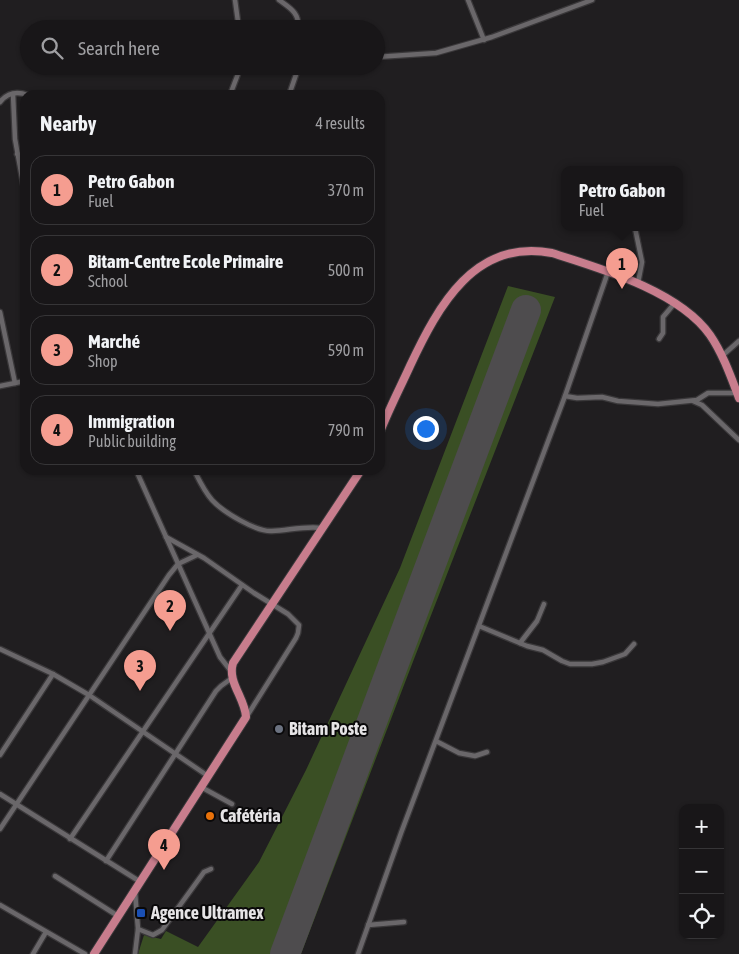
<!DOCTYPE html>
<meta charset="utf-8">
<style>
body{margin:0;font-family:"Asap Condensed",sans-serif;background:#252325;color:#f1f3f6}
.controls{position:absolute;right:15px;bottom:15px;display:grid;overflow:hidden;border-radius:10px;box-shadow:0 1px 4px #0004}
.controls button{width:45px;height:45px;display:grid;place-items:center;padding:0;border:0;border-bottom:1px solid #363537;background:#181618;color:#f1f3f6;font:25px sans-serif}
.you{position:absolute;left:425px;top:428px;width:18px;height:18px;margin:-12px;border:4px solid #fff;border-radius:50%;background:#1a73e8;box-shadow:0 0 0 8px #1a73e833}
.badge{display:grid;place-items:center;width:32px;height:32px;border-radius:50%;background:#f59d90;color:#111;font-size:16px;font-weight:700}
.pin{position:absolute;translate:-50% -41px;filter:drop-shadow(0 1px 2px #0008)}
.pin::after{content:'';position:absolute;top:26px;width:18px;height:15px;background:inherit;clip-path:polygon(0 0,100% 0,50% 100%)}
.popup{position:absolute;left:561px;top:166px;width:122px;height:65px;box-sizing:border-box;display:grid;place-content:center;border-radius:10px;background:#181618;filter:drop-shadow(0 1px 4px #0005);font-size:16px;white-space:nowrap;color:#9f9fa2}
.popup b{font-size:19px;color:#f1f3f6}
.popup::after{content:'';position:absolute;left:50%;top:100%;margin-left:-10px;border:10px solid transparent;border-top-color:#181618}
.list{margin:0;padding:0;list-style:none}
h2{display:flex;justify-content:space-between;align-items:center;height:65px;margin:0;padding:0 20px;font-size:21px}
h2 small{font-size:16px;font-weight:400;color:#9f9fa2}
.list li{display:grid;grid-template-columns:32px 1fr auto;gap:15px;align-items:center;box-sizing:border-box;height:70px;margin:0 10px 10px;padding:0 10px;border:1px solid #363537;border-radius:15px}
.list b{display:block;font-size:19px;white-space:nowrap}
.list p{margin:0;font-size:16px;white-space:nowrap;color:#9f9fa2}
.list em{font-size:16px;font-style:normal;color:#9f9fa2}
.icon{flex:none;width:28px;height:28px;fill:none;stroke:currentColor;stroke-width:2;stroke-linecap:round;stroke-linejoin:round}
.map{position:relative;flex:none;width:739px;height:954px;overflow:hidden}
.search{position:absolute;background:#181618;box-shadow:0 1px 4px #0004;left:20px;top:20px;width:365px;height:55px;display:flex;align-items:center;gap:12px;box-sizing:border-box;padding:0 18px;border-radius:28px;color:#9f9fa2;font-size:19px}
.panel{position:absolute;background:#181618;box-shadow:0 1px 4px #0004;left:20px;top:90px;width:365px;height:385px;border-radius:15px}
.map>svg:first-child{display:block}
.forest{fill:#3a4f24}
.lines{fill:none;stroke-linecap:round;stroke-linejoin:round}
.runway{stroke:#4e4c4e;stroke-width:30}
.street-casing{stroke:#3a383a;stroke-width:7}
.highway-casing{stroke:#3a383a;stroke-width:10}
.street{stroke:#6a676a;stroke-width:4.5}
.highway{stroke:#c87d8d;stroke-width:8}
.worship-dot{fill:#6b7280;stroke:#090809;stroke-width:2}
.food-dot{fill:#e8710a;stroke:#090809;stroke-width:2}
.transit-dot{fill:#1a4fb4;stroke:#090809;stroke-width:2}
.labels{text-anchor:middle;stroke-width:4;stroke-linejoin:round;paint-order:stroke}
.poi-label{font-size:18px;font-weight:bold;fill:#e6e4e6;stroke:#090809;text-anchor:start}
</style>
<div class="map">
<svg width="739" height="954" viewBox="0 0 739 954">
<rect width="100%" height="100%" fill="#201e20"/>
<path class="forest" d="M 508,286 L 555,297 L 414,659 L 301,954 L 138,954 L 144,935 L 161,939 L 166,931 L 198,947 L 259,862 L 306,770 L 400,568 Z"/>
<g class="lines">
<path class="runway" d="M 285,954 L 526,310"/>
<g class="street-casing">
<g id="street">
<path d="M 235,0 L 239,29"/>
<path d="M 279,0 C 290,8 300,13 298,29"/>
<path d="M 468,0 L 484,40"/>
<path d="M 376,57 L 436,53 L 492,37 L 592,0"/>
<path d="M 13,94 L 15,139 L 25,194"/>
<path d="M 230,95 L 241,66"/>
<path d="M 289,95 L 299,66"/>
<path d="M 0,102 C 7,93 17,91 28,95"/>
<path d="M 17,154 L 25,157"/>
<path d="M 635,228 L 642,262 L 638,283"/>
<path d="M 0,312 L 15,383"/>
<path d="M 659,339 L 663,333 L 663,317 L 674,304"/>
<path d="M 722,356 L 739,341"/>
<path d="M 0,386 L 25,381"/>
<path d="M 565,396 L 577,398 L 602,397 L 618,401 L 658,404 L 697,400 L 708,393 L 737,393"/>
<path d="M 693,401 L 702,405 L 739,440"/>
<path d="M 136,470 L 220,657 L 231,671"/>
<path d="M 194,470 C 199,480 204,491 212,500 C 223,512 256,532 272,531 C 290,530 304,526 322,528"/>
<path d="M 166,537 L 204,558 L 254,593 L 288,614 L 299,625 L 298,633 L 296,638 L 247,716"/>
<path d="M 479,626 L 527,646 L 543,650 L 562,661 L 570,664 L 592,664 L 603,662 L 625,654 L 634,644"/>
<path d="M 520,643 L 537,621 L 544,604"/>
<path d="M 0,649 L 53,674 L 89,695 L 208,776"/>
<path d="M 436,741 L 459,753 L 475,756 L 487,752"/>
<path d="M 0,755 L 53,674"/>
<path d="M 201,787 L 232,804"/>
<path d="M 0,794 L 139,881"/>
<path d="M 0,829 L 169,575 L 178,564 L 197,555"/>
<path d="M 70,839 L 242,585"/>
<path d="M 106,861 L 216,691 L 221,686 L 232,678"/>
<path d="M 55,876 L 118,916"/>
<path d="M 135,892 L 138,929 L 135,954"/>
<path d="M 0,905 L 85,954"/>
<path d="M 368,925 L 404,922"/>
<path d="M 138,929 L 153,935 L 162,930 L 204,872 L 211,869"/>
<path d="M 33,954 L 46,932"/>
<path d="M 358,954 L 401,833 L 565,396 L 608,272"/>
</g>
</g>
<g class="highway-casing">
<g id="highway">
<path d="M 380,432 C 389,409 400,388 410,366 C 438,306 475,238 552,253 C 602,269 679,291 710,335 C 723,354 731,377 739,398"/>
<path d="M 94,954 L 246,717 C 245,698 227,682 233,663 L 361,470"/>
</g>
</g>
<use href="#street" class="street"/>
<use href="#highway" class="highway"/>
</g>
<circle class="worship-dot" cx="279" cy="729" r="5"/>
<circle class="food-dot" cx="210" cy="816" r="5"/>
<rect class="transit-dot" x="136" y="908" width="10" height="10" rx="2.5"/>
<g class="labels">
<g class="poi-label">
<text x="289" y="735">Bitam Poste</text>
<text x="220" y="822">Cafétéria</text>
<text x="151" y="919">Agence Ultramex</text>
</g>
</g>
</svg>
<div class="controls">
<button>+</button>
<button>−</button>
<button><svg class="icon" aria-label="locate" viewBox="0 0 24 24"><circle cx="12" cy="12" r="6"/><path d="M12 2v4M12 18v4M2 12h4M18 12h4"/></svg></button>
</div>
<div class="you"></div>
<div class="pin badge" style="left:622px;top:289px">1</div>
<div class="popup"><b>Petro Gabon</b>Fuel</div>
<div class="pin badge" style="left:170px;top:631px">2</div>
<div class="pin badge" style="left:140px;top:691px">3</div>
<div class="pin badge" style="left:164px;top:870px">4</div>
<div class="search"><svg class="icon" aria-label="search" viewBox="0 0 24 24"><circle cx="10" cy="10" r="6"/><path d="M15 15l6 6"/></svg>Search here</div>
<section class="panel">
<h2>Nearby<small>4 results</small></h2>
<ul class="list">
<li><span class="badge">1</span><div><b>Petro Gabon</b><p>Fuel</p></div><em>370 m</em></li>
<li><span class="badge">2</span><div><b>Bitam-Centre Ecole Primaire</b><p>School</p></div><em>500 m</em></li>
<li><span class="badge">3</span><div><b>Marché</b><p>Shop</p></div><em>590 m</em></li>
<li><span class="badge">4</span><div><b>Immigration</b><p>Public building</p></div><em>790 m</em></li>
</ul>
</section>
</div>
